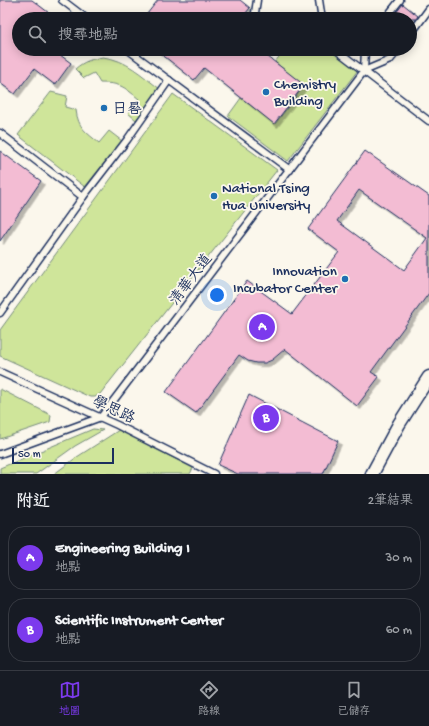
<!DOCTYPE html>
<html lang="zh-TW">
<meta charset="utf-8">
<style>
body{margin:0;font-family:"Gochi Hand","LXGW WenKai TC",sans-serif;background:#20242c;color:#f1f3f6}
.scale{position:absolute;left:12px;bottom:10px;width:102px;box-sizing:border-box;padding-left:4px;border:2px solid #1b2f5e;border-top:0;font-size:11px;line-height:14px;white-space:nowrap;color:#1b2f5e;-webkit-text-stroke:3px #fbf7ec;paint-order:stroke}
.you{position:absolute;left:217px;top:295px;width:14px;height:14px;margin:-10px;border:3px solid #fff;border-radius:50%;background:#1a73e8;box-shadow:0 0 0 6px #1a73e833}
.badge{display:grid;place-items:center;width:26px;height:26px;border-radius:50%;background:#7c3aed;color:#fff;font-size:13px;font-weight:700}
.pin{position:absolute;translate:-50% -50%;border:2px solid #fff;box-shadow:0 1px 4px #0006}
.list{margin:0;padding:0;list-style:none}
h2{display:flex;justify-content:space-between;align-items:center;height:52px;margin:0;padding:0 16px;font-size:17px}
h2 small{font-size:13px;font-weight:400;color:#9ea1a6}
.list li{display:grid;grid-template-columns:26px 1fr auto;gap:12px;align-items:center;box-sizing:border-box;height:64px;margin:0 8px 8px;padding:0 8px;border:1px solid #363941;border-radius:16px}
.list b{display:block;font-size:15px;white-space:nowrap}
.list p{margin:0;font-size:13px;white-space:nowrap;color:#9ea1a6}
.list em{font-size:13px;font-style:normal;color:#9ea1a6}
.icon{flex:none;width:22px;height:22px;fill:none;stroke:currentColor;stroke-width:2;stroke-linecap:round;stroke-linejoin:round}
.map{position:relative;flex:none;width:429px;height:474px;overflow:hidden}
.search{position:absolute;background:#171b24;box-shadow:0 2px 10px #0003;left:12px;right:12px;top:12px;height:44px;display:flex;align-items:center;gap:10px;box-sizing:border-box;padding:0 14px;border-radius:22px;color:#9ea1a6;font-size:15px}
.sheet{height:196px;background:#171b24}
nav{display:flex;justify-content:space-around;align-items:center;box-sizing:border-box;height:56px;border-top:1px solid #363941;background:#171b24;font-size:11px;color:#9ea1a6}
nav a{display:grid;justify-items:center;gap:2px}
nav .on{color:#7c3aed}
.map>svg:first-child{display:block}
.green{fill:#cfe59a;stroke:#758a7c}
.building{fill:#f3bcd3;stroke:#1b2f5e;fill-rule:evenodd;filter:url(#shadow)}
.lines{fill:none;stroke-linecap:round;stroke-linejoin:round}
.lane-casing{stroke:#1b2f5e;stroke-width:9}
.street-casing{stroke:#1b2f5e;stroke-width:15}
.lane{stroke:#fbf7ec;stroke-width:6}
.street{stroke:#fbf7ec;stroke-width:12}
.poi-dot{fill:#1f6fb2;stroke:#fbf7ec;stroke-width:1.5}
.labels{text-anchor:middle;stroke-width:3.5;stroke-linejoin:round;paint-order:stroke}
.poi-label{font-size:15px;fill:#1b2f5e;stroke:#fbf7ec;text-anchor:start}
.street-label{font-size:15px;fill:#1b2f5e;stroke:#fbf7ec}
</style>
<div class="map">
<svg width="429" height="474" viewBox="0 0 429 474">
<defs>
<filter id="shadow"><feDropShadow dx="3.5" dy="3.5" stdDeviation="0" flood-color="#0004"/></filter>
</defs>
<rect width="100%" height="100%" fill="#fbf7ec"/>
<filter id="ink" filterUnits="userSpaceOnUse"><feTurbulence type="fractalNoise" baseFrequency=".025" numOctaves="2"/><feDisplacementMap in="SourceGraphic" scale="8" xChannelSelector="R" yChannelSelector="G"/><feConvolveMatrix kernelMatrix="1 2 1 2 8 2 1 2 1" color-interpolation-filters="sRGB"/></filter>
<g filter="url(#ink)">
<g class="green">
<path d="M 285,49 L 329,49 L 358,70 L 288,161 L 228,116 L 241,98 L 275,124 L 304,86 L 275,62 Z"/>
<path d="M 103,57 C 127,60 141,75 160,89 L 136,120 L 128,113 L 139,99 C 123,86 120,83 100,83 L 94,73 L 84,78 L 75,69 C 84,61 92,59 103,57 Z"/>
<path d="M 51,92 L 67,96 L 65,107 L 76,110 C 78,128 86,132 99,143 L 109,131 L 122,141 L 85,187 L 18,135 Z"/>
<path d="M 173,94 L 277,170 L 100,394 L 95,397 L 90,397 L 0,356 L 0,330 Z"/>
<path d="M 0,389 L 51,415 L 50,422 L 0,439 Z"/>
<path d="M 93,429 L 103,430 L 75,446 L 36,474 L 0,474 L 0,468 Z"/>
<path d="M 119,430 L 193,468 L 190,474 L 54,474 L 77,457 Z"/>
</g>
<g class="building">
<path d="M 0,0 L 32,0 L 57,19 L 19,19 L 19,49 L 52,49 L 71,63 L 55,85 L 34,69 L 15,94 L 0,83 Z"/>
<path d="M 158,0 L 240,0 L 250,8 L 241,19 L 143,19 Z"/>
<path d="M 403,4 L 418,16 L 416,19 L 391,19 Z"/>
<path d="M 155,49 L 258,49 L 304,85 L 274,124 L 204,68 L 194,80 Z"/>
<path d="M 0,151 L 41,181 L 0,241 Z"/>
<path d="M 365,151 L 429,196 L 429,293 L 371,372 L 379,377 L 357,406 L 285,349 L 272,360 L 265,363 L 256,363 L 248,361 L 239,355 L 196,413 L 166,392 L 247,281 L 292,314 L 339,252 L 308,229 ZM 359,190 L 427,238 L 404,270 L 337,221 Z"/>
<path d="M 249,395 L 338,441 L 323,474 L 238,474 L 218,465 Z"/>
</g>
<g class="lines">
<g class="lane-casing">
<g id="lane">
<path d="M 62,0 L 87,19"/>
<path d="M 319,0 L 321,13 L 320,19"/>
<path d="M 257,19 L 255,13 L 257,0"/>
<path d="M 385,19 L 400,0"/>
<path d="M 410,35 L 429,9"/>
<path d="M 127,49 L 290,170"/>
<path d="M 335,49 L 429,121"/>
<path d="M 364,71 L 365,49"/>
<path d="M 0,133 L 83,197 L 127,140 L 169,80"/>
<path d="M 0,313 L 83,197"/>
<path d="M 0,372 L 117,425 L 214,474"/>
<path d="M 0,454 L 101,417 L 364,71 L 390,60 L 399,49"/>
</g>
</g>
<g class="street-casing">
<path id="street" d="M 372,474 L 399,424 L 429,377"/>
</g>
<use href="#lane" class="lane"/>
<use href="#street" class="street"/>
</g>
</g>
<g class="poi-dot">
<circle cx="266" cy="92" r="4"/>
<circle cx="104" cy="108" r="4"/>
<circle cx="214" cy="196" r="4"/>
<circle cx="345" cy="279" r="4"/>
</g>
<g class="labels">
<g class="poi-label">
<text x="274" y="88">Chemistry<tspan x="274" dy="17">Building</tspan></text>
<text x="112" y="113">日晷</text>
<text x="222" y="192">National Tsing<tspan x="222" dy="17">Hua University</tspan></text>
<text x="337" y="275" text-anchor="end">Innovation<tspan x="337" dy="17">Incubator Center</tspan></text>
</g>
<g class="street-label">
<text transform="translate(190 279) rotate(-53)" y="5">清華大道</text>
<text transform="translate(114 409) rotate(25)" y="5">學思路</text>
</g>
</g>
</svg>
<div class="scale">50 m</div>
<div class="you"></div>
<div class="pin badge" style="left:262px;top:327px">A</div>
<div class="pin badge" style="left:266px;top:418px">B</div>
<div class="search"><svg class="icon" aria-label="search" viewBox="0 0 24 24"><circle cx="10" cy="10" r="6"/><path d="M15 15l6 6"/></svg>搜尋地點</div>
</div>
<section class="sheet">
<h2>附近<small>2筆結果</small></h2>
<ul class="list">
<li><span class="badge">A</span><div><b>Engineering Building I</b><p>地點</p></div><em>30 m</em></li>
<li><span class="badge">B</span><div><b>Scientific Instrument Center</b><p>地點</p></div><em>60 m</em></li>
</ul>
</section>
<nav>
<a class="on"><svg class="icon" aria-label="map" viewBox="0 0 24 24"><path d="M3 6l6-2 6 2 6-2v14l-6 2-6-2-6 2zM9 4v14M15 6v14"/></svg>地圖</a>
<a><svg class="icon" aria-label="directions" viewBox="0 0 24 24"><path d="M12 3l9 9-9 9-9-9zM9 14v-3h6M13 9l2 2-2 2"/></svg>路線</a>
<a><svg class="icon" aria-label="saved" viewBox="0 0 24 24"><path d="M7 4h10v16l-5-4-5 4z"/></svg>已儲存</a>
</nav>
